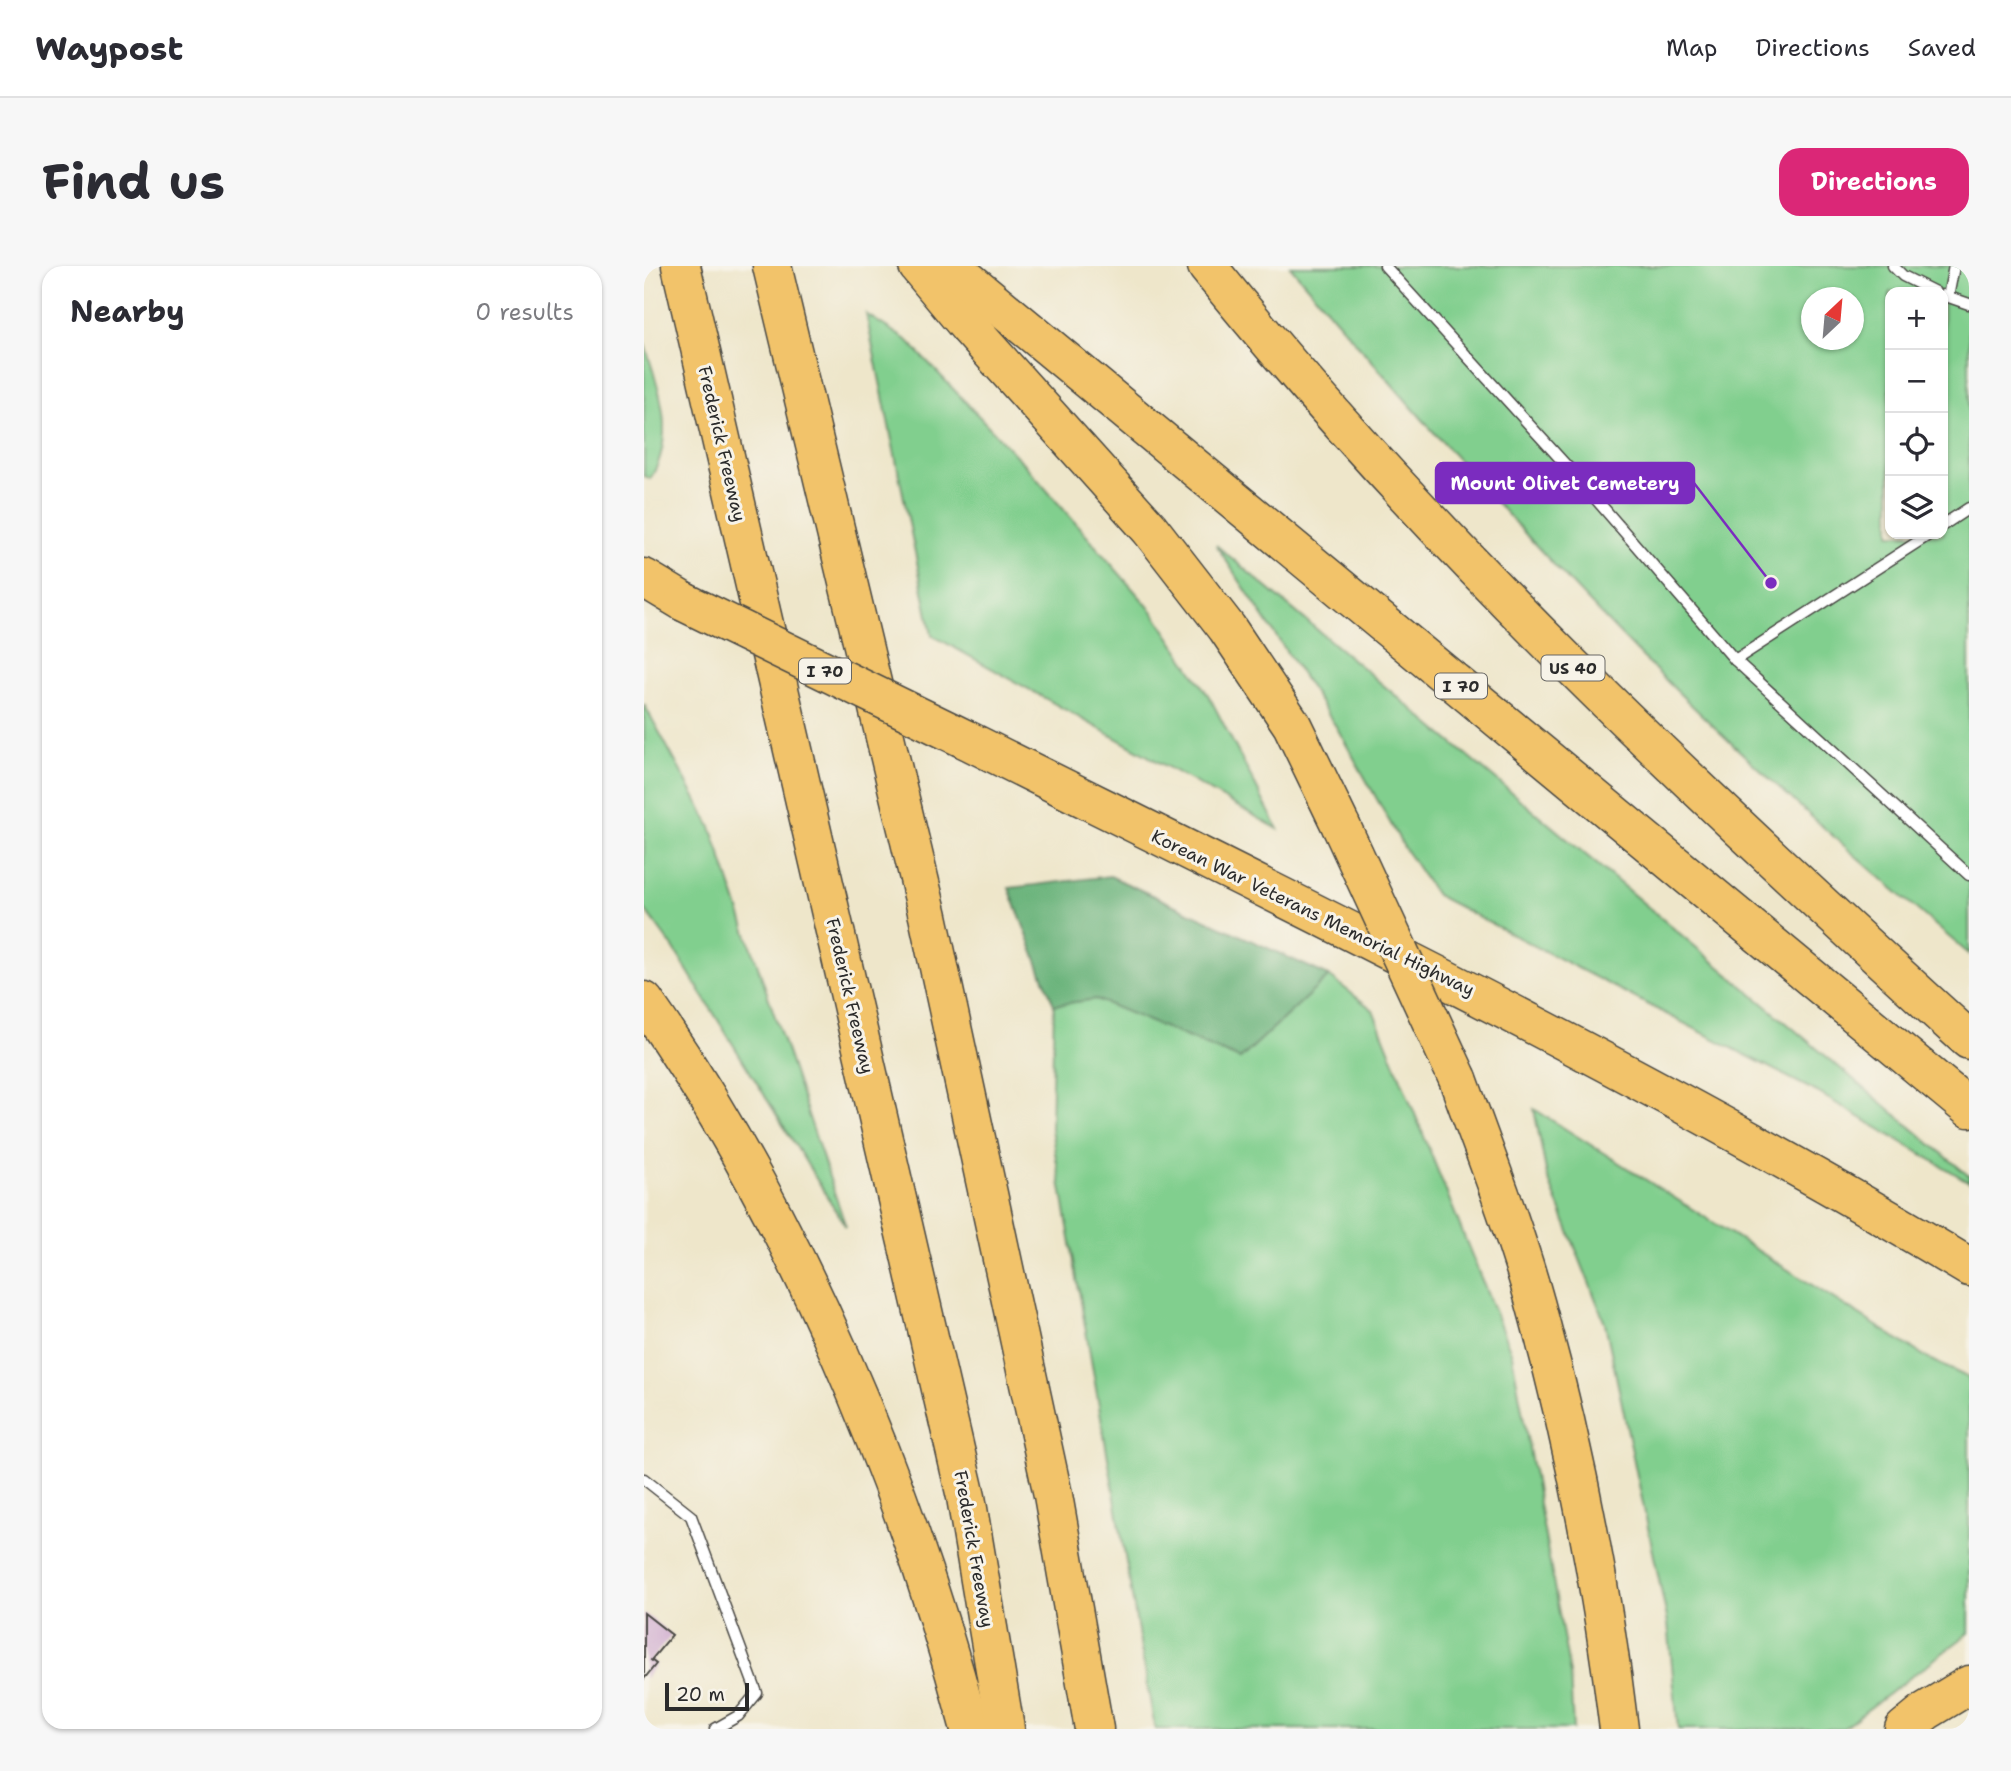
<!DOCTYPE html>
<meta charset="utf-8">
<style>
body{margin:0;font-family:"Shantell Sans",sans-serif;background:#f7f7f7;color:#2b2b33}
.controls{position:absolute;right:21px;top:21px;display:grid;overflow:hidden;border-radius:14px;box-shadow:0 2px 5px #0004}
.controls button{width:63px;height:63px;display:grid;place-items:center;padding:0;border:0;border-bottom:2px solid #e1e1e2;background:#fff;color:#2b2b33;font:35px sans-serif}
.compass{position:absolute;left:1157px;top:21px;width:63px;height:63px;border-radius:50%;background:#fff;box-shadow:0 2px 5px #0004;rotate:26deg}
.scale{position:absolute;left:21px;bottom:18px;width:84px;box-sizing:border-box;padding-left:7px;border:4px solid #2b2b2b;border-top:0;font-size:19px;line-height:24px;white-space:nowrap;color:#2b2b2b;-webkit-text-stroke:5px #f7f3e8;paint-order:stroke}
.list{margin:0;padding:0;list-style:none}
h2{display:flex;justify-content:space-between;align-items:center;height:91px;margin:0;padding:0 28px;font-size:30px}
h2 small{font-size:23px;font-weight:400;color:#7c7c81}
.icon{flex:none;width:38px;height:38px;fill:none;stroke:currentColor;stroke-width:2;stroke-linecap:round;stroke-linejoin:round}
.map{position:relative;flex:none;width:1325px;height:1463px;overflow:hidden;border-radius:21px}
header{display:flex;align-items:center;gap:42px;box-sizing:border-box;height:98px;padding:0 35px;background:#fff;border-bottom:2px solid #e1e1e2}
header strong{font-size:33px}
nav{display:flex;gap:38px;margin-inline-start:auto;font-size:24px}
.intro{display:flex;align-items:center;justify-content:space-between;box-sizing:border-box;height:168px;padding:0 42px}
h1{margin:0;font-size:49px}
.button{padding:18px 32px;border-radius:21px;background:#db2777;color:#fff;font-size:24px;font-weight:700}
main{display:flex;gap:42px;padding:0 42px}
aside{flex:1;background:#fff;border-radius:21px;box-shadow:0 2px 5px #0004}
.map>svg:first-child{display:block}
.green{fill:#81cf8e;stroke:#567d5c;stroke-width:2;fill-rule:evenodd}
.forest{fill:#68b279;stroke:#4a6e52;stroke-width:2}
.building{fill:#cca6ce}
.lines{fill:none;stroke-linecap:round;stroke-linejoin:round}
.lane-casing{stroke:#484743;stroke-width:13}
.highway-casing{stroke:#484743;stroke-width:41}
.lane{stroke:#fff;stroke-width:10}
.highway{stroke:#f2c36a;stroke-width:38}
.highway-bridge-casing{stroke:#484743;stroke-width:41;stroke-linecap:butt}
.highway-bridge{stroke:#f2c36a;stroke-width:38}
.labels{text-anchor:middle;stroke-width:6;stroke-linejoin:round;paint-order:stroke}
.shield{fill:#f7f3e8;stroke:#686764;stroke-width:2}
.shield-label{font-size:16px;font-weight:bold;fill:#2b2b2b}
.street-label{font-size:18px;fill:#2b2b2b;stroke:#f7f3e8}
.leader{fill:none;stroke:#7b2cbf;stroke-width:2.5}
.callout-dot{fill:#7b2cbf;stroke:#f7f3e8;stroke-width:2.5}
.callout{fill:#7b2cbf;stroke:#7b2cbf;stroke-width:2.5}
.callout-label{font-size:19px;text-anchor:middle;font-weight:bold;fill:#fff}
</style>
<header>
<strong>Waypost</strong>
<nav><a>Map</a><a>Directions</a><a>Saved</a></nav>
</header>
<div class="intro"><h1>Find us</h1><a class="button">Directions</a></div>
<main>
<aside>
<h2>Nearby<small>0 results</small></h2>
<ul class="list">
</ul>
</aside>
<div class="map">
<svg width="1325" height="1463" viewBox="0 0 1325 1463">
<rect width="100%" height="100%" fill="#f7f3e8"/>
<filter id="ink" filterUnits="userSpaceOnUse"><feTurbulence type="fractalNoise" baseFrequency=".0143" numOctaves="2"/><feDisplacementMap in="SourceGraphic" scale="14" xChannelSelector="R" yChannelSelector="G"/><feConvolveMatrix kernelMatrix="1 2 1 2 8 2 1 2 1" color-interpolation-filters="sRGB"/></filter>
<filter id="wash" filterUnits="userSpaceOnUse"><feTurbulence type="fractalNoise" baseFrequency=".00686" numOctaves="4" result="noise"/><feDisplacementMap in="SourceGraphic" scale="28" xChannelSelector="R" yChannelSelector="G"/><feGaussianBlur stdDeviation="1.57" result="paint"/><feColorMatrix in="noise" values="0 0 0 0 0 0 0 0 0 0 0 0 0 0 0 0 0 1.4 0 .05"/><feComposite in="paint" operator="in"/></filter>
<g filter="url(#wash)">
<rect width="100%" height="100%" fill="#eee6ca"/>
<g class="green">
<path d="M 646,0 L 1325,0 L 1325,688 C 1204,585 1085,480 974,366 C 860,249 752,124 646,0 ZM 1246,26 L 1299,26 L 1299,268 L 1246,268 ZM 1168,32 L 1210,32 L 1210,74 L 1168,74 Z"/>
<path d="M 222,48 L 264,75 L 380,198 L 509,346 L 566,432 L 634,563 L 288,369 Z"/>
<path d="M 0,76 C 14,121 34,169 6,213 L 0,210 Z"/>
<path d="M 572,279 L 1325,910 L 1325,916 L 1173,826 L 792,629 L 761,583 L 693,462 Z"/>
<path d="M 0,438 L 67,561 L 202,961 L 30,683 L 0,642 Z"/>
<path d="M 685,710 L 729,744 L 868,1089 L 926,1408 L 929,1463 L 511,1463 L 407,863 L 410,739 L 452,733 L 596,793 Z"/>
<path d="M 890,843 L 1285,1093 L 1325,1112 L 1325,1367 L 1198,1463 L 1034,1463 L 1024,1357 L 961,1057 L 903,910 Z"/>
</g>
<path class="forest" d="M 466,610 L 685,710 L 596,793 L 452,733 L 410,739 L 365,622 Z"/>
<g id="blocks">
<path class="building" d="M 0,1347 L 28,1369 L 7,1394 L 12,1398 L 0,1413 Z"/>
</g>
</g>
<g filter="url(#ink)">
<use href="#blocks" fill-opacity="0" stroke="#484743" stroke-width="2"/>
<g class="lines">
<g class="lane-casing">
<g id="lane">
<path d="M 741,0 L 931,209 L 1091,394 L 1325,609"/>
<path d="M 1249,0 L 1259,10 L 1291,26"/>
<path d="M 1299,29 L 1325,38"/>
<path d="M 1304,31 L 1310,0"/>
<path d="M 1299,259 L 1325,242"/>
<path d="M 1091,394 L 1286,268"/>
<path d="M 0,1213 L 47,1250 L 113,1427 L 94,1450 L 71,1463"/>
</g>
</g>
<g class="highway-casing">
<g id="highway">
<path d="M 37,0 L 322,1231 L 361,1463"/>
<path d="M 128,0 L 284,650 L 409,1229 L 450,1463"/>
<path d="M 274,0 L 323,59 L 506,263 L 583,362 L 648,459 L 697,560"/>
<path d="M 307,0 L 1325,842"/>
<path d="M 563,0 C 791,282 1057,530 1325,774"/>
<path d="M 0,312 L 40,336"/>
<path d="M 321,473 C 660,642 1001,806 1325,1001"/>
<path d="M 0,735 C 149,948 260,1212 326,1463"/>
<path d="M 814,813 C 841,888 871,963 892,1040 C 930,1178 958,1320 975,1463"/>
<path d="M 1260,1463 L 1282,1445 L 1325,1419"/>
</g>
</g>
<use href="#lane" class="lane"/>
<use href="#highway" class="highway"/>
<g class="highway-bridge-casing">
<g id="highway-bridge">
<path d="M 40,336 L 321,473"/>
<path d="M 697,560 L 814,813"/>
</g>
</g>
<use href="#highway-bridge" class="highway-bridge"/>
</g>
</g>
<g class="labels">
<g class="shield">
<rect x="897.5" y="389.5" width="63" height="25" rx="5"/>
<rect x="155" y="392.5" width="52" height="25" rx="5"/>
<rect x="791" y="407.5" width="52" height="25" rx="5"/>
</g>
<g class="shield-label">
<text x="929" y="408">US 40</text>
<text x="181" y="411">I 70</text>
<text x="817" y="426">I 70</text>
</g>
<g class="street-label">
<text transform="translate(78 178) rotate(77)" y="6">Frederick Freeway</text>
<text transform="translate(669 647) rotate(26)" y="6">Korean War Veterans Memorial Highway</text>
<text transform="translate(206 730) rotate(77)" y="6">Frederick Freeway</text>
<text transform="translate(330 1283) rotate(80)" y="6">Frederick Freeway</text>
</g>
</g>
<path class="leader" d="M1127 317L1050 217"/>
<circle class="callout-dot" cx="1127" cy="317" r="7"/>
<rect class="callout" x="792" y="197" width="258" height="40" rx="7"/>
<g class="callout-label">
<text x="921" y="224">Mount Olivet Cemetery</text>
</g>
</svg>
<div class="controls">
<button>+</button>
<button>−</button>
<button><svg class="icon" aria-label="locate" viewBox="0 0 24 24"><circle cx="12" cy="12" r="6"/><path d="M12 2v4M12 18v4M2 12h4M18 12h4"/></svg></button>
<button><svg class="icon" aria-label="layers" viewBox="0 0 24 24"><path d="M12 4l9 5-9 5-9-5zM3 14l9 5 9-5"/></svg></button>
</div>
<svg class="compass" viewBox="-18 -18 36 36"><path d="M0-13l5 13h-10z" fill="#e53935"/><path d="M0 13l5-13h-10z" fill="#7c7c81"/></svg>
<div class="scale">20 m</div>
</div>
</main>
